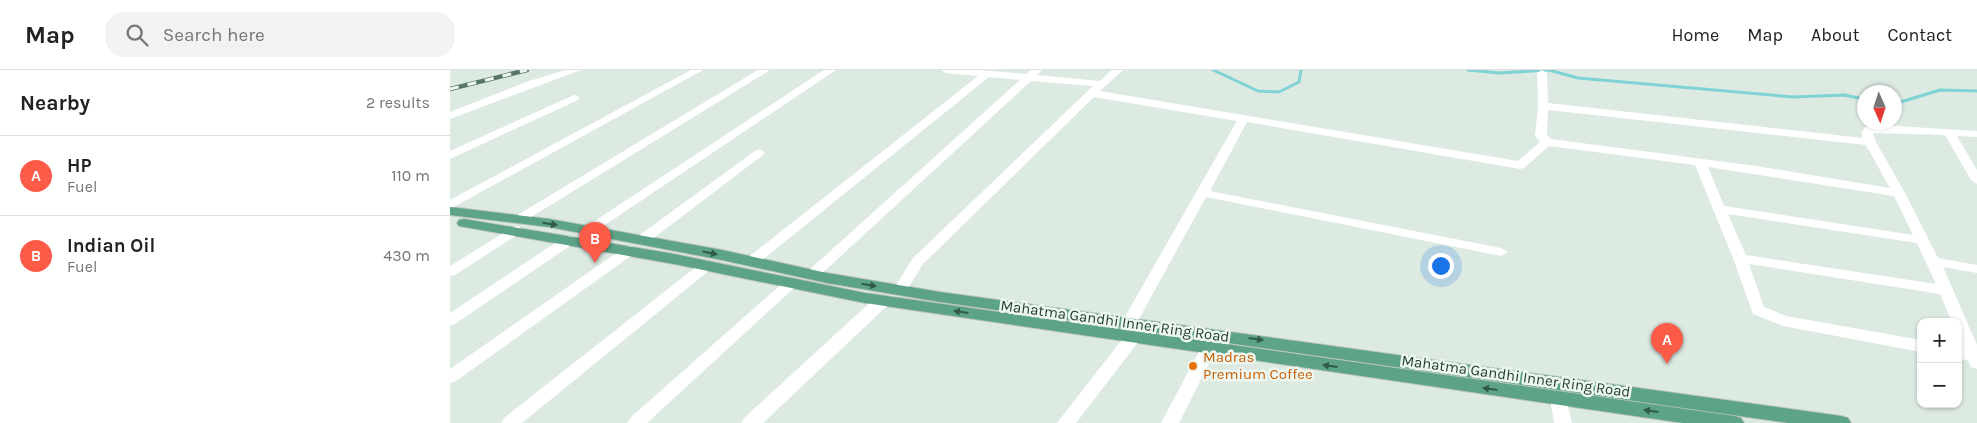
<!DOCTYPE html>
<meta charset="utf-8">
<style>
body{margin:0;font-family:Karla,sans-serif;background:#f2f2f2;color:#222}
.controls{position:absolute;right:15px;bottom:15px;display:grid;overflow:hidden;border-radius:10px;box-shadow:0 1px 4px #0004}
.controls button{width:45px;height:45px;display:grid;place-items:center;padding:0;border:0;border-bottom:1px solid #e0e0e0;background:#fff;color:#222;font:25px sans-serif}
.compass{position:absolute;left:1407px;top:15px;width:45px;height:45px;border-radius:50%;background:#fff;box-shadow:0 1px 4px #0004;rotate:177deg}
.you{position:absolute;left:990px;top:195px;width:18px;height:18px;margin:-12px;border:4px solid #fff;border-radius:50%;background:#1a73e8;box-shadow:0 0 0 8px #1a73e833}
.badge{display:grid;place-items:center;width:32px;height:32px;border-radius:50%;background:#fc5b48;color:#fff;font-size:16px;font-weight:700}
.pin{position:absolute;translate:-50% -41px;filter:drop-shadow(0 1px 2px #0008)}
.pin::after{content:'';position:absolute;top:26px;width:18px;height:15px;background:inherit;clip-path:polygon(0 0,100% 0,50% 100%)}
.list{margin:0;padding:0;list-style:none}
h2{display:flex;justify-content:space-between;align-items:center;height:65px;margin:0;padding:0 20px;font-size:21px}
h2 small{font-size:16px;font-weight:400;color:#767676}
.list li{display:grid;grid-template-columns:32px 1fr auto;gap:15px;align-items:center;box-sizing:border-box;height:80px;padding:0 20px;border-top:1px solid #e0e0e0}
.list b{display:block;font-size:19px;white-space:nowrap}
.list p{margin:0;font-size:16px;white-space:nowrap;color:#767676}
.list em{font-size:16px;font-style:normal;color:#767676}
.icon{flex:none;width:28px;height:28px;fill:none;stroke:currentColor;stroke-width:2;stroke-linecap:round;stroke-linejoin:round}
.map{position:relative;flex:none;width:1527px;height:353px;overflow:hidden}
header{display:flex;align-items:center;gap:30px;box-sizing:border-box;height:70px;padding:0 25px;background:#fff;border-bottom:1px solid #e0e0e0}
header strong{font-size:24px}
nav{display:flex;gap:28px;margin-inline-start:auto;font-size:18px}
.search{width:350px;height:45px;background:#f2f2f2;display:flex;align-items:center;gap:12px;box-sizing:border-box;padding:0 18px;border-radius:20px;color:#767676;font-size:19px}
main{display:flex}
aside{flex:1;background:#fff}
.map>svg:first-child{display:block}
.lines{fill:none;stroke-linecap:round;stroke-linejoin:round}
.stream{stroke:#7fd3d4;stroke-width:3}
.primary-casing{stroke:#bbc4c0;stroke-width:2}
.minor{fill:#fff;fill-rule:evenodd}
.tertiary{fill:#fff;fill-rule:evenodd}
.primary{fill:#5da387;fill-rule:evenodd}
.rail-casing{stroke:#577669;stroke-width:4.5}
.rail{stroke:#edf7f0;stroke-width:3;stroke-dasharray:9;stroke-linecap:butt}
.oneway{fill:#305a49}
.food-dot{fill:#e8710a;stroke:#edf7f0;stroke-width:2}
.labels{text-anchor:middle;stroke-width:5;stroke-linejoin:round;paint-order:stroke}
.street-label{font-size:15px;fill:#1d3a2e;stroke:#edf7f0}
.food-label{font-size:15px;fill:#c56008;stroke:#edf7f0;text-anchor:start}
</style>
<header>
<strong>Map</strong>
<div class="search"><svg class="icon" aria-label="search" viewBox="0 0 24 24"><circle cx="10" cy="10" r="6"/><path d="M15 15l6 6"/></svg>Search here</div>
<nav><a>Home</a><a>Map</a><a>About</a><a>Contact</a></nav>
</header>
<main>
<aside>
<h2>Nearby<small>2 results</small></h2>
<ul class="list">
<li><span class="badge">A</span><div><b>HP</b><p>Fuel</p></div><em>110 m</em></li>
<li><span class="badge">B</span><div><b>Indian Oil</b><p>Fuel</p></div><em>430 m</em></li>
</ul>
</aside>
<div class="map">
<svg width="1527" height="353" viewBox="0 0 1527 353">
<rect width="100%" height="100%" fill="#dceae2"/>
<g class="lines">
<g class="stream">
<path d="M 763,0 L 808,21 L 829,22 L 849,12 L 851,0"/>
<path d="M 1018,0 L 1049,3 L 1099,0 L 1128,8 L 1343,27 L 1394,25 L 1414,29"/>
<path d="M 1444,34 L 1490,20 L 1527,21"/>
</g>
<g class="primary-casing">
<g id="primary">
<path d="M 0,137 L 99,149 L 272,180 L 377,203 L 490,222 L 1391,346 L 1398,348 L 1401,353 L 1339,353 L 490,232 L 377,213 L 272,190 L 99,157 L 0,145 Z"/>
<path d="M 14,149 L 224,184 L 415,223 L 1284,346 L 1291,348 L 1294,353 L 1233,353 L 415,233 L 224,194 L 9,156 L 7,153 L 9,150 Z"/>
</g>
</g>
<g class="minor">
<path d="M 116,0 L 131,0 L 0,49 L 0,42 L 79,11 Z"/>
<path d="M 241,0 L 253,0 L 0,139 L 0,130 Z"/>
<path d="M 308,0 L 320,0 L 73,152 L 63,152 L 61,149 Z"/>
<path d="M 374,0 L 386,0 L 143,163 L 138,164 L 131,160 Z"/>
<path d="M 491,0 L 529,0 L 576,4 L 581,0 L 592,0 L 587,5 L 650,11 L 662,0 L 673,0 L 650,21 L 1068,91 L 1090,72 L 1085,66 L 1088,36 L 1087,3 L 1092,0 L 1097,3 L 1098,33 L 1413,68 L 1411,62 L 1416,57 L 1429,55 L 1527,61 L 1527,67 L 1507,66 L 1527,100 L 1527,114 L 1521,110 L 1495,65 L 1423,63 L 1426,72 L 1455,123 L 1488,188 L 1527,195 L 1527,203 L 1493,197 L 1527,275 L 1527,299 L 1521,297 L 1518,290 L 1508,289 L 1508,277 L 1512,278 L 1508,268 L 1508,252 L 1502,252 L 1490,224 L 1299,194 L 1314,237 L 1336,246 L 1471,270 L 1471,282 L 1333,256 L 1303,244 L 1283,188 L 1245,95 L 1099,76 L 1074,98 L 1070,99 L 797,52 L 760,121 L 1051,178 L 1058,182 L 1051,186 L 756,127 L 685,256 L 680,257 L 675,256 L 672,252 L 787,51 L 644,27 L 473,194 L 455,223 L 445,223 L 443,220 L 463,188 L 643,16 L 581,11 L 367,208 L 357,208 L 355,205 L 357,202 L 570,10 L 539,7 L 306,195 L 296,195 L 294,192 L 296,189 L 528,6 L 496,3 ZM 1098,40 L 1416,75 L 1440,118 L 1306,96 L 1101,69 L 1097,65 ZM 1258,97 L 1444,126 L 1463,165 L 1274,136 ZM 1278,144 L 1467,173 L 1486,214 L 1296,185 Z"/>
<path d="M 124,25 L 128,26 L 129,28 L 128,30 L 0,89 L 0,81 Z"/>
<path d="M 309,79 L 313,81 L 315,83 L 313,85 L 197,173 L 187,173 L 185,170 L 187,167 L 305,81 Z"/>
<path d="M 65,156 L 70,157 L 72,160 L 70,163 L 5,205 L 0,206 L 0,196 Z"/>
<path d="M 119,166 L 124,167 L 126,170 L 124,173 L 5,254 L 0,255 L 0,243 L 114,167 Z"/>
<path d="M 180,176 L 187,180 L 185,183 L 6,311 L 0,313 L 0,299 L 175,177 Z"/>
<path d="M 256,192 L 261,193 L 263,196 L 261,199 L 72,353 L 51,353 L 54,348 L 251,193 Z"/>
<path d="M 340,209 L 345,211 L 347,214 L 345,217 L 197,353 L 177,353 L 180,348 L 335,211 Z"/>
<path d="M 683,262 L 689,263 L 691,267 L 689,271 L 626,353 L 607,353 L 677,263 Z"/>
<path d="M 759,272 L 765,274 L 767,278 L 729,353 L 711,353 L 753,274 Z"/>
<path d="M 1109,322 L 1115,323 L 1122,353 L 1104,353 L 1100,328 L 1103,323 Z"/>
</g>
<path class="tertiary" d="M 432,226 L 438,227 L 440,231 L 438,235 L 313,353 L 291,353 L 294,348 L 426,227 Z"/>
<use href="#primary" class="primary"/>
<g class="rail-casing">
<path id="rail" d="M 0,19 L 77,0"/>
</g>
<use href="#rail" class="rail"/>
</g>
<defs><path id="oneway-solid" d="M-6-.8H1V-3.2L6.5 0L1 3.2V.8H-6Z" transform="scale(1.25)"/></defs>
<g class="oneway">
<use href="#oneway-solid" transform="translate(100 154) rotate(9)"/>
<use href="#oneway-solid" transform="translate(260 183) rotate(11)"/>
<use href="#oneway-solid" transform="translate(419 215) rotate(10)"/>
<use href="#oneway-solid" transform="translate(511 242) rotate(-172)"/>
<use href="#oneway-solid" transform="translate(806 269) rotate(8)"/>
<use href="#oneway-solid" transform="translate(880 296) rotate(-172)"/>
<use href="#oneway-solid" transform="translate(1040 319) rotate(-172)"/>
<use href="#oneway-solid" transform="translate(1201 341) rotate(-172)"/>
</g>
<circle class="food-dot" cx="743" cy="296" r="5"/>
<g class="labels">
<g class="street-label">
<text transform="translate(665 251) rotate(8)" y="5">Mahatma Gandhi Inner Ring Road</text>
<text transform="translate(1066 306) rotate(8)" y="5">Mahatma Gandhi Inner Ring Road</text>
</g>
<g class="food-label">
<text x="753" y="292">Madras<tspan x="753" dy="17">Premium Coffee</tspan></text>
</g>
</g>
</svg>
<div class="controls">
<button>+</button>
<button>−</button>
</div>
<svg class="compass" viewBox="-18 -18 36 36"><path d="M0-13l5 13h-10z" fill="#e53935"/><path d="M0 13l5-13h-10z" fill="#767676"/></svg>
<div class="you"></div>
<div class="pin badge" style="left:1217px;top:294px">A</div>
<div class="pin badge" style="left:145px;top:193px">B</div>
</div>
</main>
